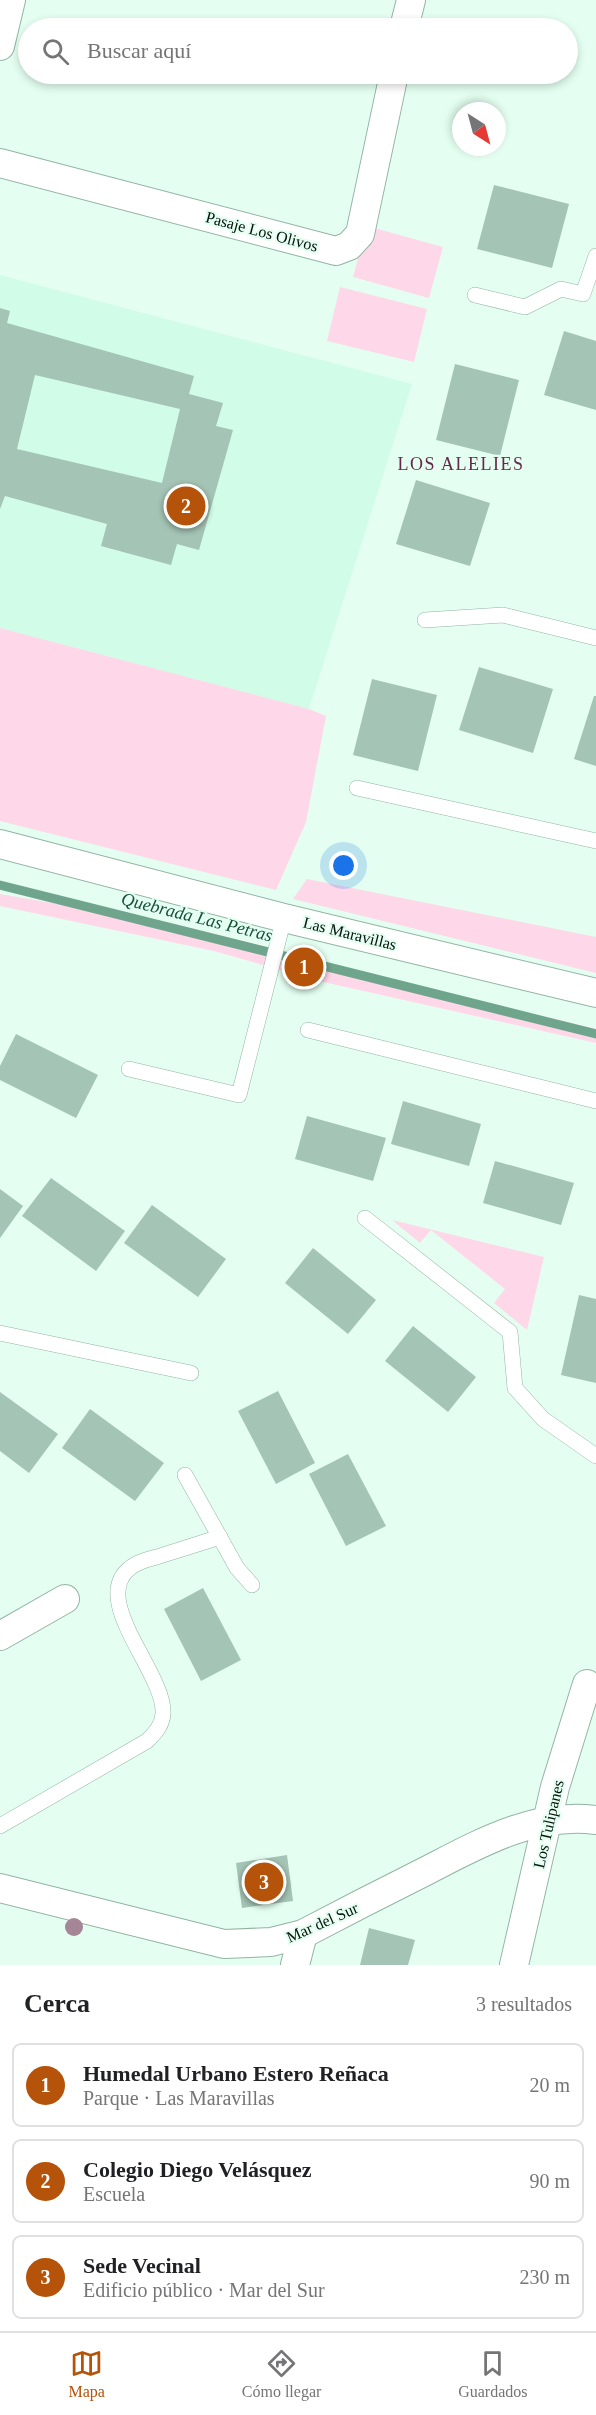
<!DOCTYPE html>
<html lang="es">
<meta charset="utf-8">
<style>
body{margin:0;font-family:"Times New Roman",serif;background:#f6f6f6;color:#202124}
.compass{position:absolute;left:452px;top:102px;width:54px;height:54px;border-radius:50%;background:#fff;box-shadow:0 3px 9px #0003;rotate:144deg}
.you{position:absolute;left:344px;top:866px;width:21px;height:21px;margin:-15px;border:4px solid #fff;border-radius:50%;background:#1a73e8;box-shadow:0 0 0 9px #1a73e833}
.badge{display:grid;place-items:center;width:39px;height:39px;border-radius:50%;background:#b45309;color:#fff;font-size:20px;font-weight:700}
.pin{position:absolute;translate:-50% -50%;border:3px solid #fff;box-shadow:0 2px 6px #0006}
.list{margin:0;padding:0;list-style:none}
h2{display:flex;justify-content:space-between;align-items:center;height:78px;margin:0;padding:0 24px;font-size:26px}
h2 small{font-size:20px;font-weight:400;color:#757577}
.list li{display:grid;grid-template-columns:39px 1fr auto;gap:18px;align-items:center;box-sizing:border-box;height:84px;margin:0 12px 12px;padding:0 12px;border:2px solid #e0e0e0;border-radius:9px}
.list b{display:block;font-size:22px;white-space:nowrap}
.list p{margin:0;font-size:20px;white-space:nowrap;color:#757577}
.list em{font-size:20px;font-style:normal;color:#757577}
.icon{flex:none;width:33px;height:33px;fill:none;stroke:currentColor;stroke-width:2;stroke-linecap:round;stroke-linejoin:round}
.map{position:relative;flex:none;width:596px;height:1965px;overflow:hidden}
.search{position:absolute;background:#fff;box-shadow:0 3px 9px #0003;left:18px;right:18px;top:18px;height:66px;display:flex;align-items:center;gap:15px;box-sizing:border-box;padding:0 21px;border-radius:33px;color:#757577;font-size:22px}
.sheet{height:366px;background:#fff}
nav{display:flex;justify-content:space-around;align-items:center;box-sizing:border-box;height:84px;border-top:2px solid #e0e0e0;background:#fff;font-size:16px;color:#757577}
nav a{display:grid;justify-items:center;gap:3px}
nav .on{color:#b45309}
.map>svg:first-child{display:block}
.built{fill:#d1fce7}
.green{fill:#fed7e8}
.lines{fill:none;stroke-linecap:round;stroke-linejoin:round}
.stream{stroke:#6fa58c;stroke-width:9}
.building{fill:#a4c4b5;fill-rule:evenodd}
.lane-casing{stroke:#93b4a4;stroke-width:16}
.street-casing{stroke:#93b4a4;stroke-width:30}
.lane{stroke:#fff;stroke-width:15}
.street{stroke:#fff;stroke-width:28}
.tree{fill:#a48696}
.labels{text-anchor:middle;stroke-width:4.5;stroke-linejoin:round;paint-order:stroke}
.street-label{font-size:16px;fill:#07130d;stroke:#e4fff1}
.neighbourhood-label{font-size:18px;letter-spacing:1.5px;fill:#682849;stroke:#e4fff1}
.water-label{font-size:18px;font-style:italic;fill:#17513b;stroke:#e4fff1}
</style>
<div class="map">
<svg width="596" height="1965" viewBox="0 0 596 1965">
<rect width="100%" height="100%" fill="#e4fff1"/>
<path class="built" d="M 0,275 L 412,384 L 309,709 L 0,628 Z"/>
<g class="green">
<path d="M 367,226 L 443,247 L 429,298 L 353,277 Z"/>
<path d="M 340,287 L 427,309 L 414,362 L 327,341 Z"/>
<path d="M 0,628 L 309,709 L 326,716 L 306,822 L 276,890 L 0,821 Z"/>
<path d="M 307,879 L 596,937 L 596,973 L 293,899 Z"/>
<path d="M 0,894 L 175,924 L 287,952 L 451,998 L 552,1018 L 596,1029 L 596,1043 L 319,981 L 214,951 L 0,906 Z"/>
<path d="M 392,1220 L 544,1257 L 527,1330 L 494,1303 L 505,1289 L 431,1230 L 420,1243 Z"/>
</g>
<g class="lines">
<path class="stream" d="M 0,885 L 596,1034"/>
</g>
<g class="building">
<path d="M 494,185 L 569,204 L 552,268 L 477,249 Z"/>
<path d="M 0,308 L 10,311 L 7,323 L 194,376 L 189,394 L 223,403 L 216,426 L 233,430 L 199,550 L 177,544 L 171,565 L 101,546 L 107,524 L 5,496 L 0,509 ZM 35,375 L 180,409 L 162,483 L 17,449 Z"/>
<path d="M 564,331 L 596,341 L 596,410 L 544,395 Z"/>
<path d="M 455,364 L 519,380 L 500,456 L 436,440 Z"/>
<path d="M 416,480 L 490,503 L 470,566 L 396,544 Z"/>
<path d="M 479,667 L 553,689 L 533,753 L 459,730 Z"/>
<path d="M 372,679 L 437,695 L 418,771 L 353,755 Z"/>
<path d="M 594,696 L 596,696 L 596,766 L 574,759 Z"/>
<path d="M 16,1034 L 98,1075 L 76,1118 L 0,1080 L 0,1066 Z"/>
<path d="M 403,1101 L 481,1124 L 469,1166 L 391,1144 Z"/>
<path d="M 307,1116 L 386,1138 L 373,1181 L 295,1159 Z"/>
<path d="M 495,1161 L 574,1183 L 561,1225 L 483,1203 Z"/>
<path d="M 51,1178 L 125,1231 L 96,1271 L 22,1216 Z"/>
<path d="M 0,1189 L 23,1206 L 0,1238 Z"/>
<path d="M 152,1205 L 226,1259 L 198,1297 L 124,1243 Z"/>
<path d="M 313,1248 L 376,1300 L 348,1334 L 285,1283 Z"/>
<path d="M 579,1295 L 596,1299 L 596,1383 L 561,1375 Z"/>
<path d="M 413,1326 L 476,1377 L 448,1412 L 385,1361 Z"/>
<path d="M 278,1391 L 315,1463 L 276,1484 L 238,1411 Z"/>
<path d="M 0,1392 L 58,1434 L 29,1473 L 0,1451 Z"/>
<path d="M 90,1409 L 164,1463 L 135,1501 L 62,1448 Z"/>
<path d="M 348,1454 L 386,1526 L 346,1546 L 309,1474 Z"/>
<path d="M 203,1588 L 241,1660 L 201,1681 L 164,1609 Z"/>
<path d="M 287,1855 L 293,1901 L 242,1908 L 236,1863 Z"/>
<path d="M 369,1928 L 415,1940 L 408,1965 L 360,1965 Z"/>
</g>
<g class="lines">
<g class="lane-casing">
<g id="lane">
<path d="M 475,295 L 525,307 L 561,289 L 583,294 L 596,256"/>
<path d="M 425,620 L 503,615 L 596,638"/>
<path d="M 357,788 L 596,841"/>
<path d="M 308,1030 L 596,1101"/>
<path d="M 129,1069 L 239,1095 L 284,918"/>
<path d="M 365,1218 L 510,1332 L 515,1388 L 543,1419 L 596,1456"/>
<path d="M 0,1333 L 191,1373"/>
<path d="M 185,1475 L 237,1568 L 252,1585"/>
<path d="M 0,1826 L 147,1741 C 155,1733 162,1726 163,1714 C 166,1672 82,1594 136,1564 C 144,1560 154,1558 163,1555 C 182,1549 201,1543 220,1537"/>
</g>
</g>
<g class="street-casing">
<g id="street">
<path d="M 404,28 L 411,0"/>
<path d="M 0,46 L 11,0"/>
<path d="M 0,163 L 336,251 L 349,246 L 360,234 L 394,74"/>
<path d="M 0,844 L 284,918 L 596,993"/>
<path d="M 0,1636 L 65,1599"/>
<path d="M 0,1888 L 224,1944 L 271,1942 L 303,1934 C 343,1913 382,1893 422,1873 C 477,1845 532,1812 596,1820"/>
<path d="M 295,1965 L 303,1934"/>
<path d="M 514,1965 L 555,1787 L 587,1684"/>
</g>
</g>
<use href="#lane" class="lane"/>
<use href="#street" class="street"/>
</g>
<circle class="tree" cx="74" cy="1927" r="9"/>
<g class="labels">
<g class="street-label">
<text transform="translate(262 231) rotate(15)" y="6">Pasaje Los Olivos</text>
<text transform="translate(350 933) rotate(14)" y="6">Las Maravillas</text>
<text transform="translate(548 1824) rotate(-77)" y="6">Los Tulipanes</text>
<text transform="translate(322 1922) rotate(-24)" y="6">Mar del Sur</text>
</g>
<g class="neighbourhood-label">
<text x="461" y="470">LOS ALELIES</text>
</g>
<g class="water-label">
<text transform="translate(197 917) rotate(14)" y="6">Quebrada Las Petras</text>
</g>
</g>
</svg>
<svg class="compass" viewBox="-18 -18 36 36"><path d="M0-13l5 13h-10z" fill="#e53935"/><path d="M0 13l5-13h-10z" fill="#757577"/></svg>
<div class="you"></div>
<div class="pin badge" style="left:304px;top:967px">1</div>
<div class="pin badge" style="left:186px;top:506px">2</div>
<div class="pin badge" style="left:264px;top:1882px">3</div>
<div class="search"><svg class="icon" aria-label="search" viewBox="0 0 24 24"><circle cx="10" cy="10" r="6"/><path d="M15 15l6 6"/></svg>Buscar aquí</div>
</div>
<section class="sheet">
<h2>Cerca<small>3 resultados</small></h2>
<ul class="list">
<li><span class="badge">1</span><div><b>Humedal Urbano Estero Reñaca</b><p>Parque · Las Maravillas</p></div><em>20 m</em></li>
<li><span class="badge">2</span><div><b>Colegio Diego Velásquez</b><p>Escuela</p></div><em>90 m</em></li>
<li><span class="badge">3</span><div><b>Sede Vecinal</b><p>Edificio público · Mar del Sur</p></div><em>230 m</em></li>
</ul>
</section>
<nav>
<a class="on"><svg class="icon" aria-label="map" viewBox="0 0 24 24"><path d="M3 6l6-2 6 2 6-2v14l-6 2-6-2-6 2zM9 4v14M15 6v14"/></svg>Mapa</a>
<a><svg class="icon" aria-label="directions" viewBox="0 0 24 24"><path d="M12 3l9 9-9 9-9-9zM9 14v-3h6M13 9l2 2-2 2"/></svg>Cómo llegar</a>
<a><svg class="icon" aria-label="saved" viewBox="0 0 24 24"><path d="M7 4h10v16l-5-4-5 4z"/></svg>Guardados</a>
</nav>
